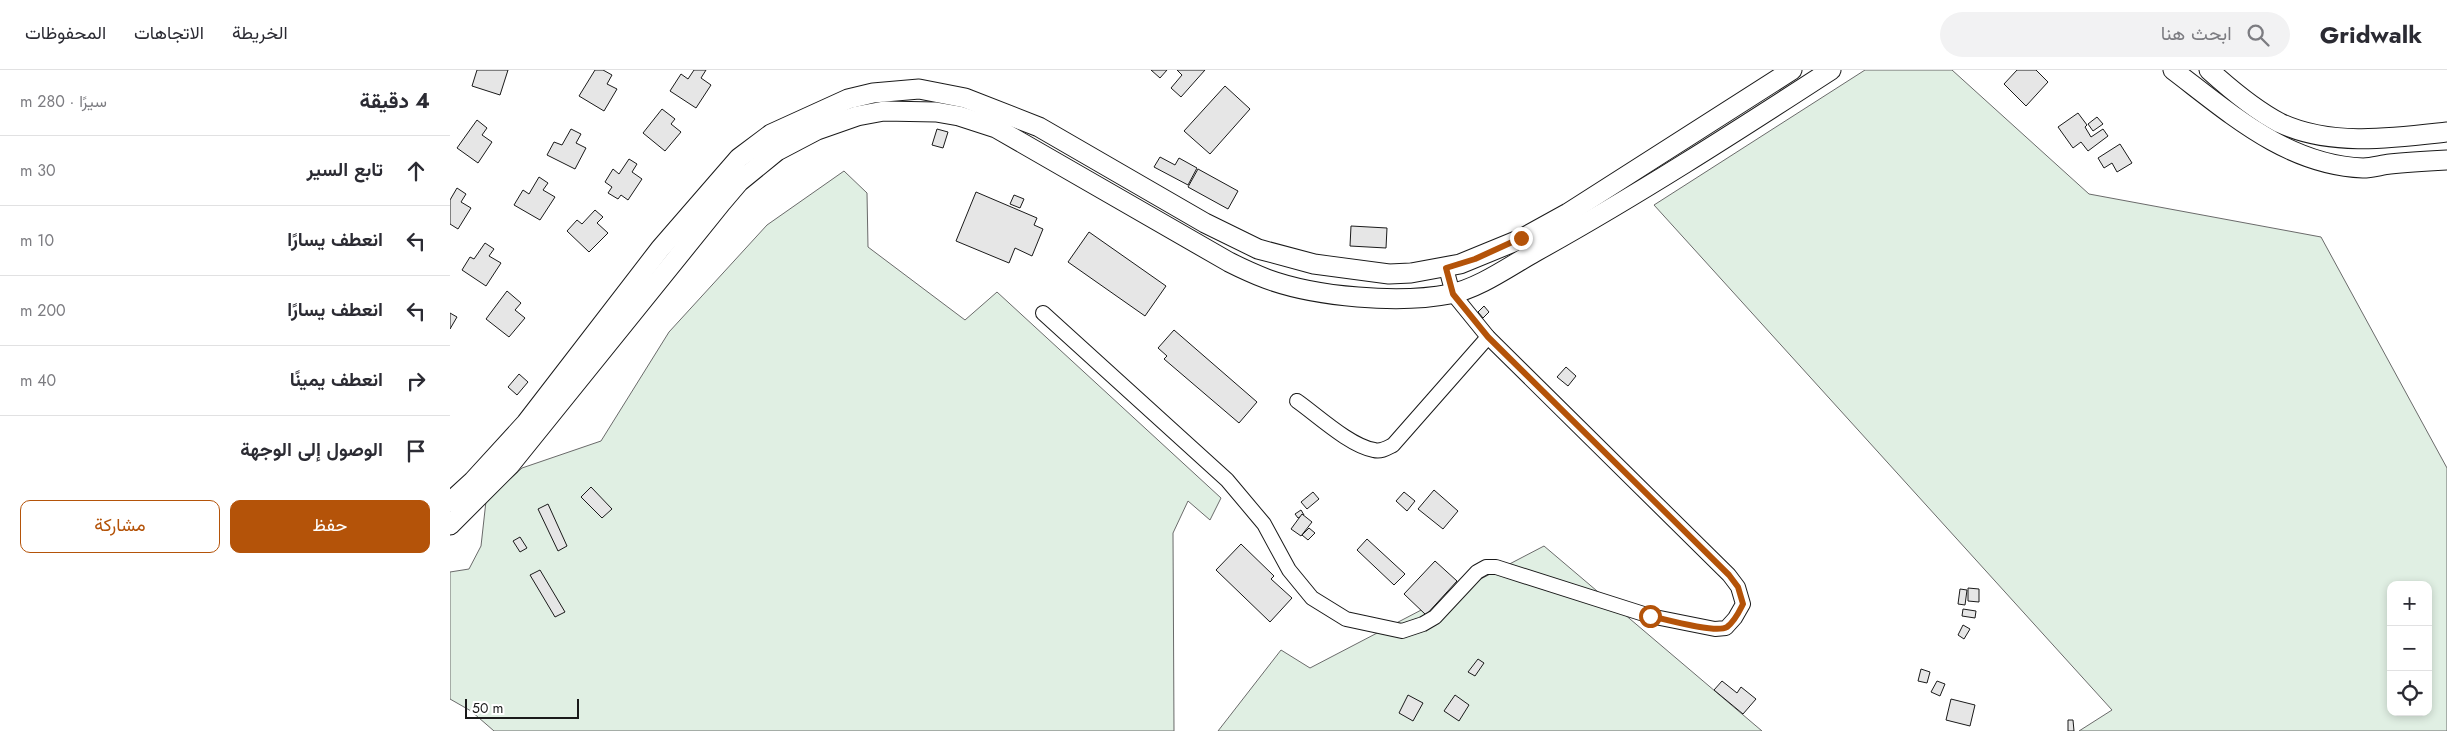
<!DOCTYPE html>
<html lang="ar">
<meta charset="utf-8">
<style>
body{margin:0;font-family:Jost,Vazirmatn,sans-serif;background:#f2f2f3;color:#2b2b33;direction:rtl}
.controls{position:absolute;right:15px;bottom:15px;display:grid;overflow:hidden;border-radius:10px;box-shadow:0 2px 8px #0003}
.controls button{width:45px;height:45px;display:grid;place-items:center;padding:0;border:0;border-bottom:1px solid #e1e1e2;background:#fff;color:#2b2b33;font:25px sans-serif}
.scale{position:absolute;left:15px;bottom:12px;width:114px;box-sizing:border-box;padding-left:5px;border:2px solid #1a1a1a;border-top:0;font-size:14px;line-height:18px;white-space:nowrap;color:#1a1a1a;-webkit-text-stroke:4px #fff;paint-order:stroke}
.stop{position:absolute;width:15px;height:15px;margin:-11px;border:4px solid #b45309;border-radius:50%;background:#fff}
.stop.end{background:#b45309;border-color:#fff;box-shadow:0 1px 5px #0008}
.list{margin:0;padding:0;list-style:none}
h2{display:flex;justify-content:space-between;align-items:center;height:65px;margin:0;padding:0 20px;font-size:21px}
h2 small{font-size:16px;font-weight:400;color:#7c7c81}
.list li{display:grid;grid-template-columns:32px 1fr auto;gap:15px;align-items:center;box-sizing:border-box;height:70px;padding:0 20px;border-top:1px solid #e1e1e2}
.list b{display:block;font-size:19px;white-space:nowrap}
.list em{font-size:16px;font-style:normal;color:#7c7c81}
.actions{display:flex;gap:10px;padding:15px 20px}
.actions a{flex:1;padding:11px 0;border:1px solid #b45309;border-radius:10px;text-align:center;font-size:18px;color:#b45309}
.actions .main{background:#b45309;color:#fff}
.icon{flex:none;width:28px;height:28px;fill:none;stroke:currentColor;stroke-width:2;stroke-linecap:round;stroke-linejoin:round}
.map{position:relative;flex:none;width:1997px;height:661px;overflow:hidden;direction:ltr}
header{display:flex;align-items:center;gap:30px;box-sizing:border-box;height:70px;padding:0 25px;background:#fff;border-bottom:1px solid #e1e1e2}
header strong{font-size:24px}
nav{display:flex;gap:28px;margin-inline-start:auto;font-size:18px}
.search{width:350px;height:45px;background:#f2f2f3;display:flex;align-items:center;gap:12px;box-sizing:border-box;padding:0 18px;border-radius:28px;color:#7c7c81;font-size:19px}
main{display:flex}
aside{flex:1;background:#fff}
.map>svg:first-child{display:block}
.green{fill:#e0efe3;stroke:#6a6a6a;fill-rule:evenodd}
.building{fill:#e6e6e6;stroke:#1a1a1a}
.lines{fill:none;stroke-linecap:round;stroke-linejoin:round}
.street-casing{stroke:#1a1a1a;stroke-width:16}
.secondary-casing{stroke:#1a1a1a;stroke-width:21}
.street{stroke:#fff;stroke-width:14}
.secondary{stroke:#fff;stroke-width:19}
.route{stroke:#b45309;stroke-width:6}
</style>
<header>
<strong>Gridwalk</strong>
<div class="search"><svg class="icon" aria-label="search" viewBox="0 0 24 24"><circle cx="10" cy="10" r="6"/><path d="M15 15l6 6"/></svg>ابحث هنا</div>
<nav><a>الخريطة</a><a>الاتجاهات</a><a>المحفوظات</a></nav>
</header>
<main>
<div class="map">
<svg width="1997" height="661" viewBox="0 0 1997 661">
<rect width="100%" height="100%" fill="#fff"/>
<g class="green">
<path d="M 1415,0 L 1502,0 L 1639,124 L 1871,167 L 1997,398 L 1997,661 L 1629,661 L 1662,640 L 1204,135 ZM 1941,515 L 1978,515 L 1978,642 L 1941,642 Z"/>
<path d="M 394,101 L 417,123 L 418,177 L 515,250 L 547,222 L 771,428 L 760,450 L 738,431 L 723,463 L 724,661 L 44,661 L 21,641 L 0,629 L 0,502 L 19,499 L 31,476 L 36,431 L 72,398 L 151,371 L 219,262 L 317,155 Z"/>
<path d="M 1094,476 L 1312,661 L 768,661 L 831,580 L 860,598 Z"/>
</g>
<g class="building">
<path d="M 27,0 L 58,0 L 50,25 L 22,16 Z"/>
<path d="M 145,0 L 153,0 L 162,5 L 157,14 L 167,19 L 154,41 L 129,26 Z"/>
<path d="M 244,0 L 256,0 L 251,8 L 261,15 L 246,38 L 220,21 L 231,4 L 238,9 Z"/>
<path d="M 701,0 L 717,0 L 710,8 Z"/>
<path d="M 727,0 L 755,0 L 731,27 L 721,18 L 732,5 Z"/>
<path d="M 1567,0 L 1586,0 L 1598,12 L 1576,36 L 1554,14 Z"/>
<path d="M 775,16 L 800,39 L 760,84 L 734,61 Z"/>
<path d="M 212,39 L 225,49 L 221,54 L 231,62 L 215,81 L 193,63 Z"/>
<path d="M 1628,43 L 1637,55 L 1635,57 L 1641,67 L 1653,59 L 1658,66 L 1638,81 L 1631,72 L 1623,78 L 1608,57 Z"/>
<path d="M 1647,47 L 1653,54 L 1643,61 L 1638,54 Z"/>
<path d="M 27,50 L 37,58 L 32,65 L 42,72 L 28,93 L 7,78 Z"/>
<path d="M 121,59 L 131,64 L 126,73 L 136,78 L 125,99 L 97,85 L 104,72 L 112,75 Z"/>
<path d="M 487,59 L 498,62 L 493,78 L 482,75 Z"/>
<path d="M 1670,74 L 1682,93 L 1667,102 L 1662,93 L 1654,98 L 1648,88 Z"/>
<path d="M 710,87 L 725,95 L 729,88 L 747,98 L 738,115 L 704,97 Z"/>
<path d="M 179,89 L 187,94 L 182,102 L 192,109 L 178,130 L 171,125 L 168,129 L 158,123 L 162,117 L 155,112 L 163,99 L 169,104 Z"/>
<path d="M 748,99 L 788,121 L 778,139 L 738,117 Z"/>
<path d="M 89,107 L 98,113 L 93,120 L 105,127 L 90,150 L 64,135 L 73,120 L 79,124 Z"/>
<path d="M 7,118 L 16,124 L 11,132 L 21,138 L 8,159 L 0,154 L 0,130 Z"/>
<path d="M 526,122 L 587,148 L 584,155 L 593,159 L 582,186 L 565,178 L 559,193 L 506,171 Z"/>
<path d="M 564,125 L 574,129 L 570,138 L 560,134 Z"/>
<path d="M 145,140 L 153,147 L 147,153 L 158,163 L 139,182 L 117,161 L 127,150 L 132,154 Z"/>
<path d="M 901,156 L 937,158 L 936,178 L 900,176 Z"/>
<path d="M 639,162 L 716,216 L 695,246 L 618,192 Z"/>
<path d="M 35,173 L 44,179 L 39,186 L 51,193 L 36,216 L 12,200 L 20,187 L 24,189 Z"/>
<path d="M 57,221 L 71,233 L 65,240 L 75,248 L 59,267 L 36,249 Z"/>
<path d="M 1034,236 L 1039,242 L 1033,248 L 1028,242 Z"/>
<path d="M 0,243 L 7,247 L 0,259 Z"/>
<path d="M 724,260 L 807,332 L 789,353 L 714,289 L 717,286 L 708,278 Z"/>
<path d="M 1116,297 L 1126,306 L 1118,316 L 1107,307 Z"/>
<path d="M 69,304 L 78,312 L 67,325 L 58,317 Z"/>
<path d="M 141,417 L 162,439 L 152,448 L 131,427 Z"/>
<path d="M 984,420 L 1008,441 L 993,459 L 968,439 Z"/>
<path d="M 863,422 L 869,429 L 857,439 L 851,432 Z"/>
<path d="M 954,422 L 965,431 L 957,441 L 946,431 Z"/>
<path d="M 98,434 L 117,476 L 108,481 L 88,439 Z"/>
<path d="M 851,440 L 854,445 L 848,448 L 845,444 Z"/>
<path d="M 852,444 L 862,452 L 851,466 L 841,459 Z"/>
<path d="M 859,458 L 865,463 L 858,470 L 852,465 Z"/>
<path d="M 70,467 L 77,478 L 70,482 L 63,471 Z"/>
<path d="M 917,469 L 955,504 L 944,515 L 907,480 Z"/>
<path d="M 791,474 L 824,506 L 821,509 L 842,528 L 820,552 L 766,500 Z"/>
<path d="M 985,491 L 1007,511 L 976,545 L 954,524 Z"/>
<path d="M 90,500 L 115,542 L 105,547 L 80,505 Z"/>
<path d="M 1518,518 L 1529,519 L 1529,532 L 1518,531 Z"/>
<path d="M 1510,519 L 1517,520 L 1515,535 L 1508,534 Z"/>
<path d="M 1513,539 L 1526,541 L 1525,548 L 1512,546 Z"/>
<path d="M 1513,555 L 1520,559 L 1514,569 L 1508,565 Z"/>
<path d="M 1028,589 L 1034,593 L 1025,606 L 1018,602 Z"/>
<path d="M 1471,599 L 1480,602 L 1477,613 L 1468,611 Z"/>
<path d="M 1272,611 L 1287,623 L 1291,617 L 1306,629 L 1293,644 L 1264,620 Z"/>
<path d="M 1487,611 L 1495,614 L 1490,626 L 1481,622 Z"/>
<path d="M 958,625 L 973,633 L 963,651 L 949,643 Z"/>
<path d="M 1005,625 L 1019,635 L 1009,651 L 994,641 Z"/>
<path d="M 1501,629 L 1525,635 L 1520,656 L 1496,650 Z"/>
<path d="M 1618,650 L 1623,650 L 1624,661 L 1618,661 Z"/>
</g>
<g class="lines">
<g class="street-casing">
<g id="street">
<path d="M 593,243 L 777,410 L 814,454 L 839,500 L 862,528 L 896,549 L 952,561 L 973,554 L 985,547 L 1027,502 L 1036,497 L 1046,497 L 1200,546 L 1265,559 L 1276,558 L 1285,548 L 1293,534 L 1288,517 L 1279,505 L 1038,267 L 1003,224 L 996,198"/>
<path d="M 847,331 C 867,345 900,376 924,380 C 931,382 937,378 943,375 L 1038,267"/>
</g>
</g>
<g class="secondary-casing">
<g id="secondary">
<path d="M 1723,0 C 1781,44 1837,95 1913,98 C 1922,98 1931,95 1940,94 C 1959,92 1978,91 1997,90"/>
<path d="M 1759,0 C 1780,19 1805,40 1830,53 C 1881,77 1944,68 1997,62"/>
<path d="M 0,432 L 23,411 L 76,353 L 210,179 L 289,88 L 321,64 L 398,29 L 423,23 L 469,19 L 515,28 L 589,57 L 755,153 L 808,179 L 864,194 L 939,204 L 961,203 L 1010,194 L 1071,169 L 1118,143 L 1342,0"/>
<path d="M 0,455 L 60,395 L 272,132 L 289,112 L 327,81 L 367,60 L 407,46 L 434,41 L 486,42 L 509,46 L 546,58 L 779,192 C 791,198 804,204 817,209 C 866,227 949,234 1000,224 C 1028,219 1060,196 1085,182 C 1186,126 1284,63 1381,0"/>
</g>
</g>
<use href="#street" class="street"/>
<use href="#secondary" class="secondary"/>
</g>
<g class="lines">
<path class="route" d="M 1071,168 L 1025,189 L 996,198 L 1003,224 L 1038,267 L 1279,505 L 1288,517 L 1293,534 C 1289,542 1285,551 1277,557 C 1266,564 1215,549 1200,546"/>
</g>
</svg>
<div class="controls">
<button>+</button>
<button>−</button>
<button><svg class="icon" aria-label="locate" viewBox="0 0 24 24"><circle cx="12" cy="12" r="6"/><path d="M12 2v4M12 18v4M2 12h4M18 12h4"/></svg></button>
</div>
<div class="scale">50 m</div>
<div class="stop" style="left:1200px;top:546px"></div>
<div class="stop end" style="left:1071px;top:168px"></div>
</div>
<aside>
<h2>4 دقيقة<small>سيرًا · 280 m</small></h2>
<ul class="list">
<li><svg class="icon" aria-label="ahead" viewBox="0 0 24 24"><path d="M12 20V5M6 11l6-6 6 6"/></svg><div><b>تابع السير</b></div><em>30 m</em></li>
<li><svg class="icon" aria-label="left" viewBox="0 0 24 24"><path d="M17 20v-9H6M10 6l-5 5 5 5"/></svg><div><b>انعطف يسارًا</b></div><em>10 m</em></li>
<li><svg class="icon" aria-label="left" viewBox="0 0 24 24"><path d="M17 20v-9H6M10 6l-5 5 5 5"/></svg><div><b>انعطف يسارًا</b></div><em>200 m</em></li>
<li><svg class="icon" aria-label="right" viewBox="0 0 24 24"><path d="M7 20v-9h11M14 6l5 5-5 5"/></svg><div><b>انعطف يمينًا</b></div><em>40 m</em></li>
<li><svg class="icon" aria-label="arrive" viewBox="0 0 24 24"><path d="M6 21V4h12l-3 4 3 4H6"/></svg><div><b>الوصول إلى الوجهة</b></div></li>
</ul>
<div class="actions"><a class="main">حفظ</a><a>مشاركة</a></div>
</aside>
</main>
